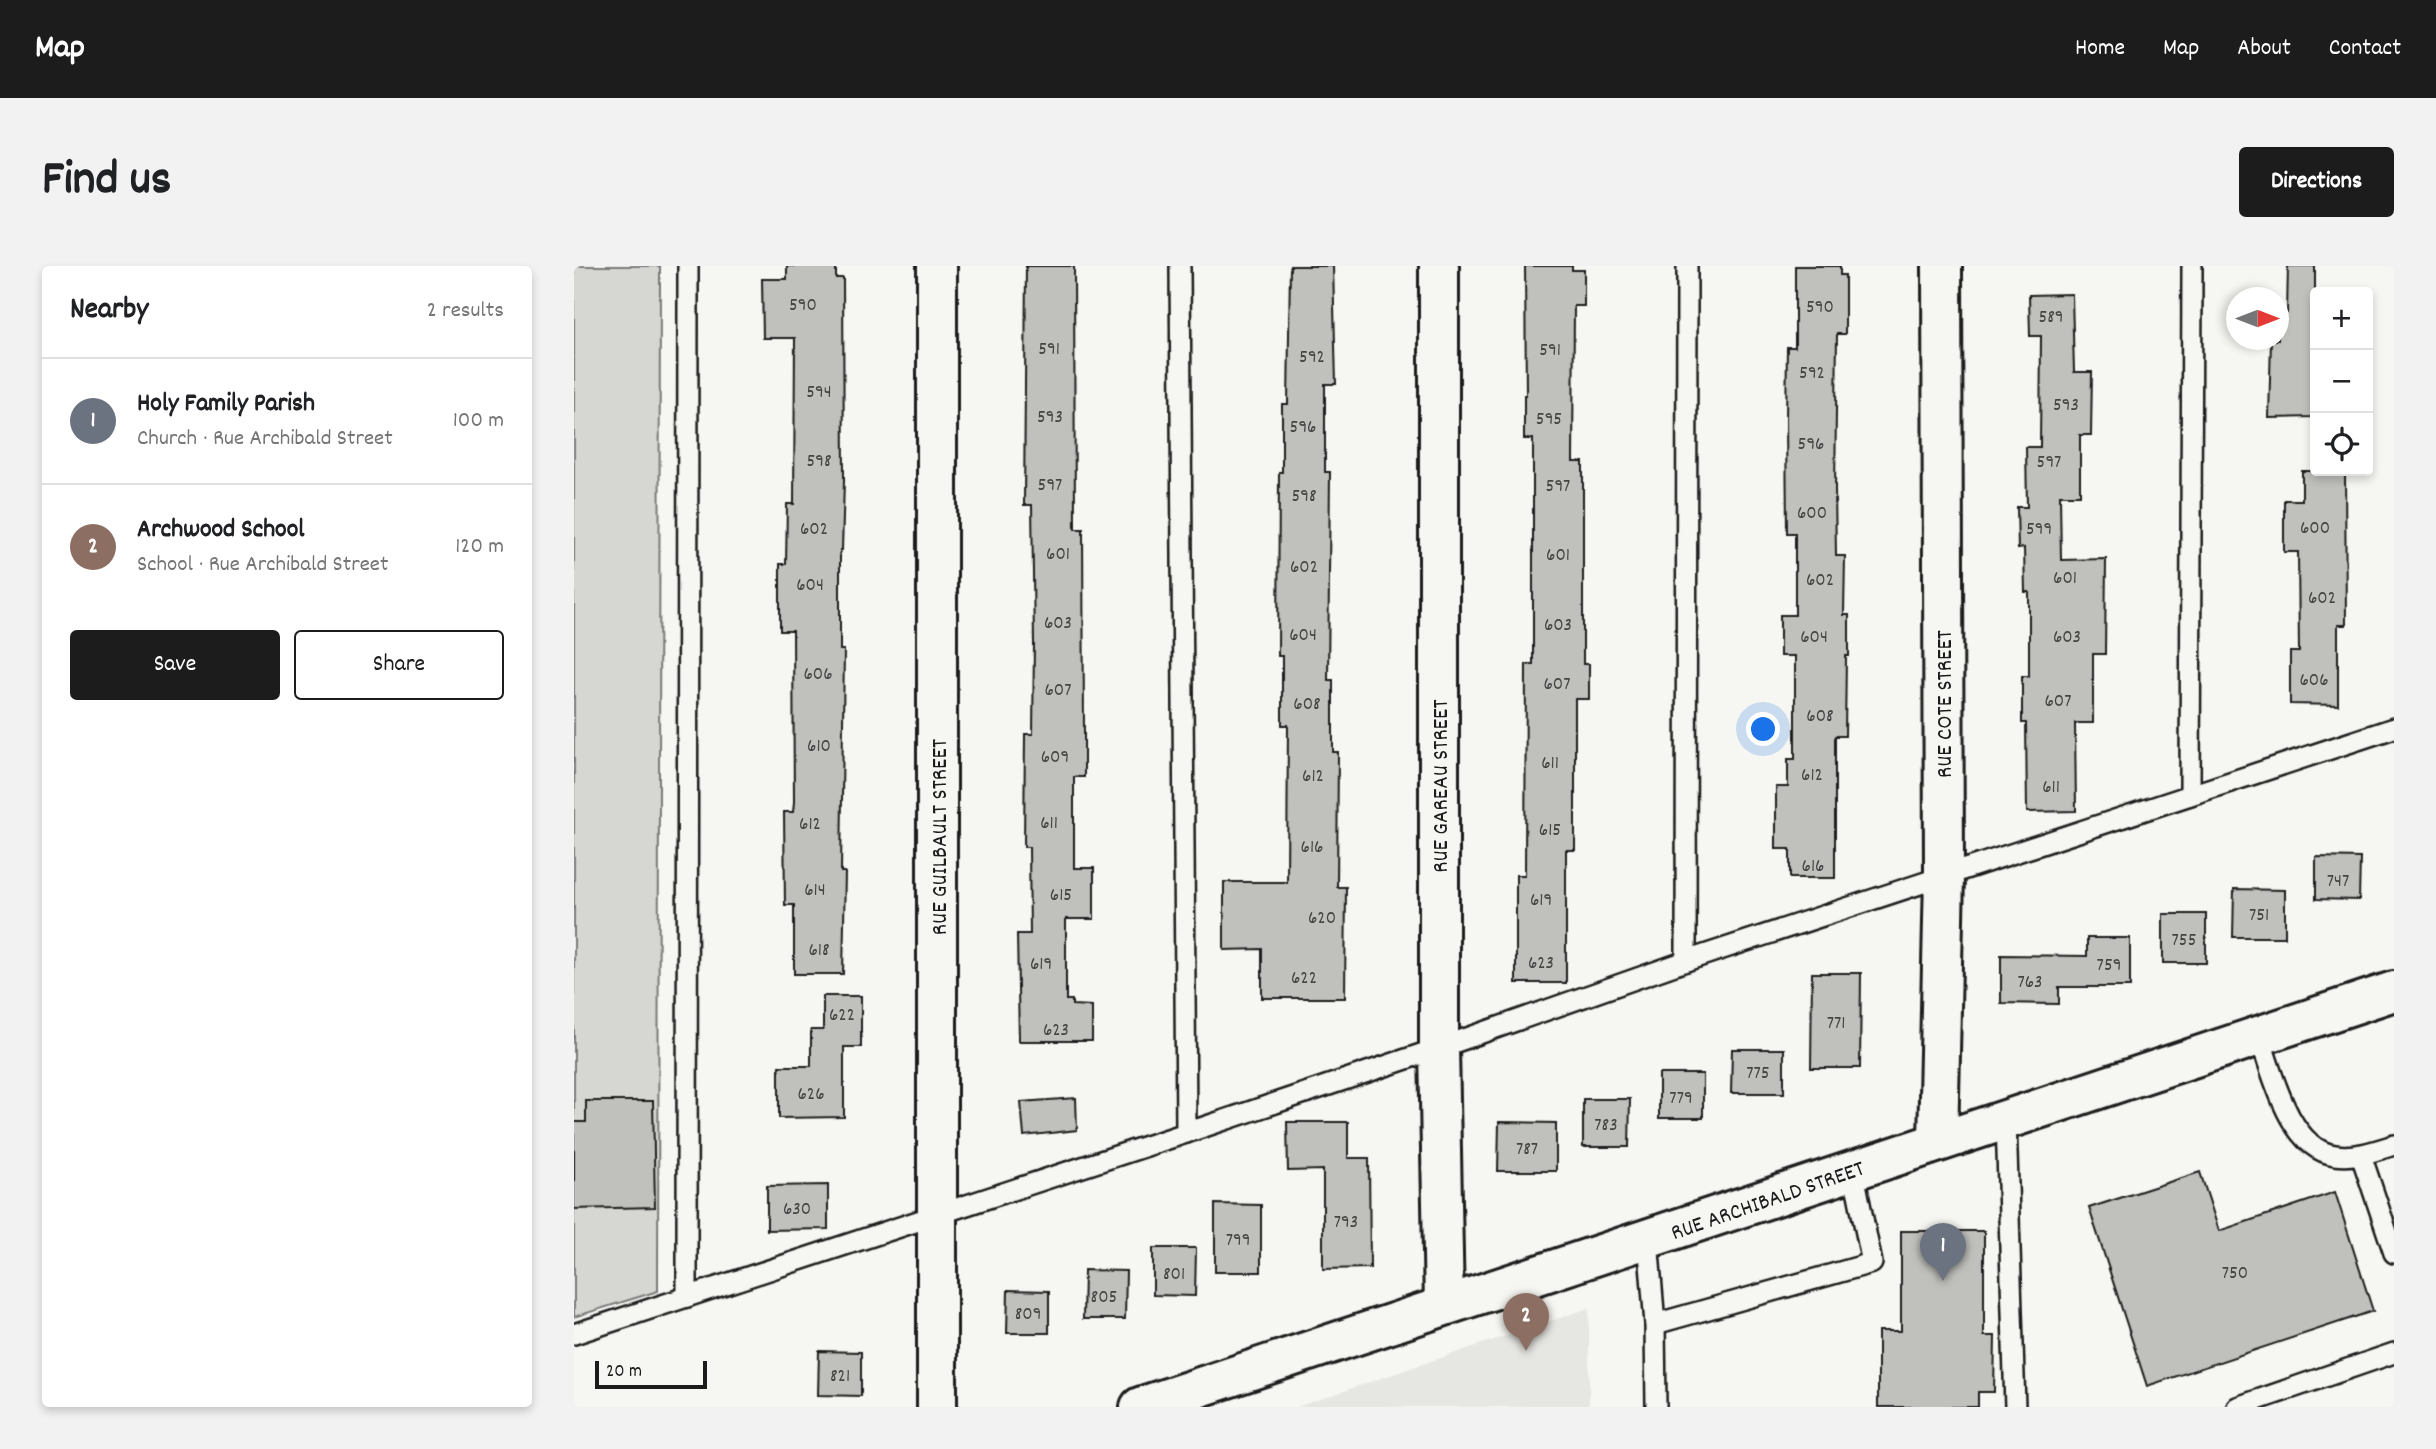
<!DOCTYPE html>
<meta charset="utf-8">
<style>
body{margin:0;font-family:Dekko,sans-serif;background:#f2f2f2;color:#202124}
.controls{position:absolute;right:21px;top:21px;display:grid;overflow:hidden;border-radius:7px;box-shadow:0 4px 10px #0003}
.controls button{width:63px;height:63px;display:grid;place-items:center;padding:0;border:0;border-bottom:2px solid #e0e0e0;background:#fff;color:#202124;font:35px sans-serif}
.compass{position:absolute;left:1652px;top:21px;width:63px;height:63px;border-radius:50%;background:#fff;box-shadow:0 4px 10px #0003;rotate:90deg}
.scale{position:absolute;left:21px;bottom:18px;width:112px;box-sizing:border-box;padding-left:7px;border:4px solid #1c1c1c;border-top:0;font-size:19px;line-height:24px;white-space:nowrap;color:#1c1c1c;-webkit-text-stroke:5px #f6f6f2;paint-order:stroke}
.you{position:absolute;left:1190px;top:464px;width:24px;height:24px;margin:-18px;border:5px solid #fff;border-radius:50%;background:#1a73e8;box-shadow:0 0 0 10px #1a73e833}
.badge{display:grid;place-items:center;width:46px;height:46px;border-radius:50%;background:#1c1c1c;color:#fff;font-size:23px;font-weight:700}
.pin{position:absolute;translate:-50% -58px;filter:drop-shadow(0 2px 4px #0008)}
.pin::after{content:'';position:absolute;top:37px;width:24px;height:21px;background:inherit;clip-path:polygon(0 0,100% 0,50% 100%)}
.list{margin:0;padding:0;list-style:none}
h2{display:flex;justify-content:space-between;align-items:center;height:91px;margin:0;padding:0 28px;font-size:30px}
h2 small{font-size:23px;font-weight:400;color:#757577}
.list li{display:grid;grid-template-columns:46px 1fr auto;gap:21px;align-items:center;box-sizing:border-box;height:126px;padding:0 28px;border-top:2px solid #e0e0e0}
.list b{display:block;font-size:26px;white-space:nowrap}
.list p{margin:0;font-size:23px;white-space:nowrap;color:#757577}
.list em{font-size:23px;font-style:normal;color:#757577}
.actions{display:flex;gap:14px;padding:21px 28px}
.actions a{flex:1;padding:16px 0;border:2px solid #1c1c1c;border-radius:7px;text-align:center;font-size:24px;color:#1c1c1c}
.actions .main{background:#1c1c1c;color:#fff}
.icon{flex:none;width:38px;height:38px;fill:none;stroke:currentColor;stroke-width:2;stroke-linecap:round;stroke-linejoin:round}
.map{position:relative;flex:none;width:1820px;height:1141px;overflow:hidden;border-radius:7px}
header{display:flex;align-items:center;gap:42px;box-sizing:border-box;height:98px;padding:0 35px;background:#1c1c1c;color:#fff}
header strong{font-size:33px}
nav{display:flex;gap:38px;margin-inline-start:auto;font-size:24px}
.intro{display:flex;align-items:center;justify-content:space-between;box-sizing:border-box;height:168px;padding:0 42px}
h1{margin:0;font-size:49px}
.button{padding:18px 32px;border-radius:7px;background:#1c1c1c;color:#fff;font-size:24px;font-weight:700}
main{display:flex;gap:42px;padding:0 42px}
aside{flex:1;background:#fff;border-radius:7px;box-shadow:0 4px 10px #0003}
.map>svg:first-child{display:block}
.built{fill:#e6e6e2}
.green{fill:#d6d6d2;stroke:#797977;stroke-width:2}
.building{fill:#c0c0bd;stroke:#1c1c1c;stroke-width:2}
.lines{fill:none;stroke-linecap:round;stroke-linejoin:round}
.lane-casing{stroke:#1c1c1c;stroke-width:24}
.street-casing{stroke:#1c1c1c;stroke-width:44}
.secondary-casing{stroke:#1c1c1c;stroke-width:44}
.lane{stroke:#f6f6f2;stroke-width:19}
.street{stroke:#f6f6f2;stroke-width:38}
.secondary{stroke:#f6f6f2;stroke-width:38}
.labels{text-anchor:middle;stroke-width:7;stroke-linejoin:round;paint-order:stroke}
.number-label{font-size:19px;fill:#454544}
.street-label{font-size:23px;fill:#1c1c1c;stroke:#f6f6f2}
</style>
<header>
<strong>Map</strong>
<nav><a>Home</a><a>Map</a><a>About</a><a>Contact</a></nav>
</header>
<div class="intro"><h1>Find us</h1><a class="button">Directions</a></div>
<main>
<aside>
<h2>Nearby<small>2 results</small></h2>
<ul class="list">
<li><span class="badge" style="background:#6b7280">1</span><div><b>Holy Family Parish</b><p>Church · Rue Archibald Street</p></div><em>100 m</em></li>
<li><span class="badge" style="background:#8d6e63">2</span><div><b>Archwood School</b><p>School · Rue Archibald Street</p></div><em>120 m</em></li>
</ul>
<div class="actions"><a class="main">Save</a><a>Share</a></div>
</aside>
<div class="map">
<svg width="1820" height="1141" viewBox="0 0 1820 1141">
<rect width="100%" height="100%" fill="#f6f6f2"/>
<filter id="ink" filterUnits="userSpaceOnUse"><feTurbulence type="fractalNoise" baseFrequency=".0143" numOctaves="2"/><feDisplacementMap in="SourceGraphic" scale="14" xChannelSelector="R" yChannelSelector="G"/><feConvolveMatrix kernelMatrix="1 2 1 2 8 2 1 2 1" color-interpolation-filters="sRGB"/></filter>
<g filter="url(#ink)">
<path class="built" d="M 1015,1042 L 1015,1141 L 723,1141 L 837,1102 Z"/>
<path class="green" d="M 0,0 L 86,0 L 84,1025 L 0,1051 Z"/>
<g class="building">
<path d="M 213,0 L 262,0 L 262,12 L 269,12 L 270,215 L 268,284 L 266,284 L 266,384 L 270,384 L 267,606 L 271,606 L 269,708 L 220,708 L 220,639 L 211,639 L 210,546 L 219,546 L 220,536 L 219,365 L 206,365 L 206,298 L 212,298 L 213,238 L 220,238 L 221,72 L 189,72 L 188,13 L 213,13 Z"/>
<path d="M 452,0 L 500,0 L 501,263 L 509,263 L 510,468 L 510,511 L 500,511 L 500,602 L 520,602 L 520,653 L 492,653 L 492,734 L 498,734 L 498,739 L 518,740 L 518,775 L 445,775 L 443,668 L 456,668 L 455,581 L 450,581 L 451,468 L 459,468 L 460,377 L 458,239 L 450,239 Z"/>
<path d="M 716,0 L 759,0 L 762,118 L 751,118 L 751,206 L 756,206 L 754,414 L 759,414 L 759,486 L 764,486 L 763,621 L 772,621 L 771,732 L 688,732 L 688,683 L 650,684 L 650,616 L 713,616 L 714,459 L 708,459 L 708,390 L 704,390 L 705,206 L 708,206 L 708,138 L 714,138 Z"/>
<path d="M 951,0 L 998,0 L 998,4 L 1010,4 L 1010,40 L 1000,40 L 999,196 L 1009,196 L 1009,398 L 1015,398 L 1015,433 L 1001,433 L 1001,584 L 992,584 L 992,717 L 942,717 L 942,609 L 951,609 L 952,398 L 959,398 L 959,173 L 950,173 L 950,129 L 952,129 Z"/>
<path d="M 1221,0 L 1266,0 L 1266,9 L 1271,9 L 1271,68 L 1263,68 L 1261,223 L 1262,290 L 1271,290 L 1270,349 L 1275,349 L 1275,390 L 1272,390 L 1271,470 L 1261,470 L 1261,612 L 1216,612 L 1216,583 L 1202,583 L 1202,521 L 1214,521 L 1214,493 L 1221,493 L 1221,390 L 1206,390 L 1206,349 L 1221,349 L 1221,267 L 1213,267 L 1212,154 L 1213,81 L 1221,81 Z"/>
<path d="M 1714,0 L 1741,0 L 1741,151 L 1695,152 L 1697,74 L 1704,74 L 1704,47 L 1713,47 Z"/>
<path d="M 1498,28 L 1500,106 L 1518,106 L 1517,169 L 1506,169 L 1506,229 L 1486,229 L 1487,294 L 1532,293 L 1531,388 L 1519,388 L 1519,457 L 1501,457 L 1502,545 L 1453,546 L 1452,457 L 1448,457 L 1448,410 L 1455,410 L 1455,326 L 1451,326 L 1450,282 L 1444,283 L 1443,241 L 1453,241 L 1452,181 L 1466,181 L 1467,70 L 1456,70 L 1455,29 Z"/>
<path d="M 1728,205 L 1771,205 L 1772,359 L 1764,359 L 1764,439 L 1716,438 L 1716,386 L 1725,386 L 1724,286 L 1710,286 L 1710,234 L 1728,234 Z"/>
<path d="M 1742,591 L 1786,592 L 1785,634 L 1742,633 Z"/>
<path d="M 1660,623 L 1711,624 L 1711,671 L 1659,671 Z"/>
<rect x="1589" y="648" width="43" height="49"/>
<path d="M 1513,672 L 1556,672 L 1556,721 L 1485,721 L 1485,738 L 1427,737 L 1427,689 L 1513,690 Z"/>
<path d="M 1238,707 L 1287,707 L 1286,802 L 1237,802 Z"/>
<path d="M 249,730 L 287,730 L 287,781 L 270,781 L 270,851 L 205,852 L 205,800 L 237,800 L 237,764 L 249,764 Z"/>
<path d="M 1158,783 L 1210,783 L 1210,827 L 1157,827 Z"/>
<rect x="1085" y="808" width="44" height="44"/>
<path d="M 502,832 L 503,864 L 450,870 L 447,836 Z"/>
<path d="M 1009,833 L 1056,833 L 1055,881 L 1009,881 Z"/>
<path d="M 12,835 L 79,835 L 81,941 L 0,943 L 0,856 L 12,856 Z"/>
<path d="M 713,856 L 774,856 L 774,892 L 795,892 L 796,1002 L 749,1003 L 749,904 L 714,905 Z"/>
<path d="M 925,856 L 982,857 L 982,905 L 924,905 Z"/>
<path d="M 1626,906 L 1645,965 L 1761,926 L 1799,1045 L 1573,1120 L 1515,942 Z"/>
<path d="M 254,919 L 254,963 L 193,964 L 193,920 Z"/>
<path d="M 641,938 L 687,939 L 687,1006 L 641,1006 Z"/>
<path d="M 1327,965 L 1410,965 L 1410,1070 L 1421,1070 L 1420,1126 L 1404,1126 L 1404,1141 L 1304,1141 L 1304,1065 L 1327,1065 Z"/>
<path d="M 579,982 L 622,982 L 621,1030 L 579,1029 Z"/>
<path d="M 510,1004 L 552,1005 L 551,1053 L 509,1053 Z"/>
<path d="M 434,1024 L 475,1025 L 475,1067 L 433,1067 Z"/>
<path d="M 245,1085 L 287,1086 L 287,1130 L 244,1129 Z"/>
</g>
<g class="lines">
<g class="lane-casing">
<g id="lane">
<path d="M 606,0 L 612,867"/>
<path d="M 1616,529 L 1618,0"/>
<path d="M 1112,695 L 1113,0"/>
<path d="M 1685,769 C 1698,806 1715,883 1761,889 C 1781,892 1801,885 1820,879"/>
<path d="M 1432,854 L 1441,1141"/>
<path d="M 1787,889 L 1820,987"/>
<path d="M 1074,974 L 1081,1058 L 1082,1141"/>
<path d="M 113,1031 L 114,0"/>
<path d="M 1081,1058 L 1298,997 L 1279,903"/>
<path d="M 0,1068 L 612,867 L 865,782 L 1112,695 L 1820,462"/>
<path d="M 1663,1141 L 1820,1087"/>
</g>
</g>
<g class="street-casing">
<g id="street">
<path d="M 865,0 L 865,782 L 870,1039"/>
<path d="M 1364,875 L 1370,610 L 1368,0"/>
<path d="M 363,1141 L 363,0"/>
</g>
</g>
<g class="secondary-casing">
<path id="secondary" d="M 566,1141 L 1820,725"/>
</g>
<use href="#lane" class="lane"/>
<use href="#street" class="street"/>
<use href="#secondary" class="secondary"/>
</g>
</g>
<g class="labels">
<g class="number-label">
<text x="229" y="44">590</text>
<text x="1246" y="46">590</text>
<text x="1477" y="56">589</text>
<text x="475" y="88">591</text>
<text x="976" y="89">591</text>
<text x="738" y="96">592</text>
<text x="1238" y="112">592</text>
<text x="245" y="131">594</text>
<text x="1492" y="144">593</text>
<text x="476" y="156">593</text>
<text x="975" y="158">595</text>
<text x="729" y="166">596</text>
<text x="1237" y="183">596</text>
<text x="245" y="200">598</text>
<text x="1475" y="201">597</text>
<text x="476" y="224">597</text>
<text x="984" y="225">597</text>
<text x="730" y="235">598</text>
<text x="1238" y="252">600</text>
<text x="1741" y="267">600</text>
<text x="240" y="268">602</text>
<text x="1465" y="268">599</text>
<text x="484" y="293">601</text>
<text x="984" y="294">601</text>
<text x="730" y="306">602</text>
<text x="1491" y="317">601</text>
<text x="1246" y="319">602</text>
<text x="236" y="324">604</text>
<text x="1748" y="337">602</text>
<text x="484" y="362">603</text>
<text x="984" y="364">603</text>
<text x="729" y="374">604</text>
<text x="1240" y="376">604</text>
<text x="1493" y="376">603</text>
<text x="244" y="413">606</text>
<text x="1740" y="419">606</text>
<text x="983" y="423">607</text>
<text x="484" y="429">607</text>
<text x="1484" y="440">607</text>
<text x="733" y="443">608</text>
<text x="1246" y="455">608</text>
<text x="245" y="485">610</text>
<text x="481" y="496">609</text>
<text x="976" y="502">611</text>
<text x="1238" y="514">612</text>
<text x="739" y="515">612</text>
<text x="1477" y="526">611</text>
<text x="475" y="562">611</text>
<text x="236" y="563">612</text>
<text x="976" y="569">615</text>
<text x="738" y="586">616</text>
<text x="1239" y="605">616</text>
<text x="1764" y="620">747</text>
<text x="241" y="629">614</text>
<text x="487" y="634">615</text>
<text x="967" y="639">619</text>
<text x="1685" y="654">751</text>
<text x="748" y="657">620</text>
<text x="1610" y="679">755</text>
<text x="245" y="689">618</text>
<text x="967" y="702">623</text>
<text x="467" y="703">619</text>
<text x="1535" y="704">759</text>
<text x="730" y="717">622</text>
<text x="1456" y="721">763</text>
<text x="268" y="754">622</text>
<text x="1262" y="762">771</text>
<text x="482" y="769">623</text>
<text x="1184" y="812">775</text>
<text x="237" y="833">626</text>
<text x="1107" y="837">779</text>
<text x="1032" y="864">783</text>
<text x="953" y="888">787</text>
<text x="223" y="948">630</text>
<text x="772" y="961">793</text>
<text x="664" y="979">799</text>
<text x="1661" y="1012">750</text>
<text x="600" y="1013">801</text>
<text x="530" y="1036">805</text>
<text x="454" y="1053">809</text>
<text x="266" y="1115">821</text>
</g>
<g class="street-label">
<text transform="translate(1369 438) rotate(-90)" y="8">RUE COTE STREET</text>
<text transform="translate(865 520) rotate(-90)" y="8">RUE GAREAU STREET</text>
<text transform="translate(364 571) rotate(-90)" y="8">RUE GUILBAULT STREET</text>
<text transform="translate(1193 933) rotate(-19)" y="8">RUE ARCHIBALD STREET</text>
</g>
</g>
</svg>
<div class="controls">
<button>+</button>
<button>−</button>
<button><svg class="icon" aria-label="locate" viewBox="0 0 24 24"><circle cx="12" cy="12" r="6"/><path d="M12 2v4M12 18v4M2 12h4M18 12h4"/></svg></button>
</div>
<svg class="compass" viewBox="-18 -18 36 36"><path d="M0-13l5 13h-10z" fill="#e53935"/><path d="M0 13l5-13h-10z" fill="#757577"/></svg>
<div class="scale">20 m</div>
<div class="you"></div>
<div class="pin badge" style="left:1369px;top:1015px;background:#6b7280">1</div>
<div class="pin badge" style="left:952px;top:1085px;background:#8d6e63">2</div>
</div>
</main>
